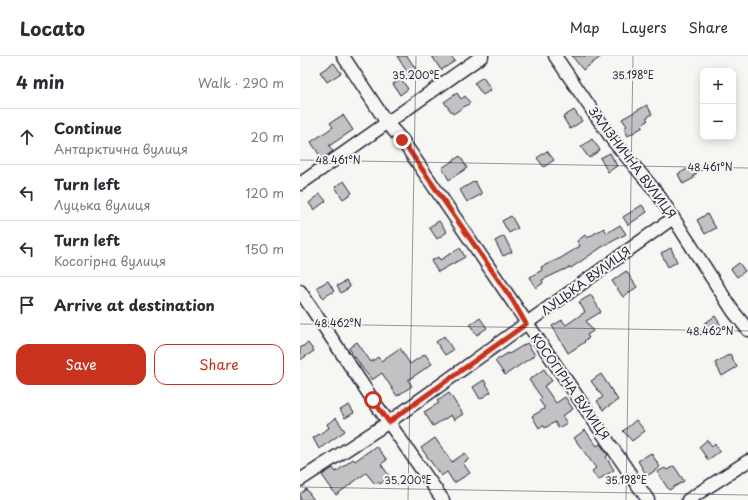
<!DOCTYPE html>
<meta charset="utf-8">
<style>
body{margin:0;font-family:"Playpen Sans",sans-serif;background:#f2f2f3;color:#2b2b33}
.controls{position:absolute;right:12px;top:12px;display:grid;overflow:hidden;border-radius:8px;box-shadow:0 2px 10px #0003}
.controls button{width:36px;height:36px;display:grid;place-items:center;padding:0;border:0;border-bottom:1px solid #e1e1e2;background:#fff;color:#2b2b33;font:20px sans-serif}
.stop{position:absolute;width:12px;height:12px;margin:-9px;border:3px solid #c8321e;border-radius:50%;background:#fff}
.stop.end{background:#c8321e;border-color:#fff;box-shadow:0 1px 4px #0008}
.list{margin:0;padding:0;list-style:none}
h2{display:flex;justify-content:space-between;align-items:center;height:52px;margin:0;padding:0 16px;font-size:17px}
h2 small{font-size:13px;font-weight:400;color:#7c7c81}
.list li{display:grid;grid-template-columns:26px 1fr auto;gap:12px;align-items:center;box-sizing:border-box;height:56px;padding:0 16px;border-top:1px solid #e1e1e2}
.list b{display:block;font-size:15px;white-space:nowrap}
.list p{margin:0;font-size:13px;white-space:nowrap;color:#7c7c81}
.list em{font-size:13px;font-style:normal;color:#7c7c81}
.actions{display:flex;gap:8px;padding:12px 16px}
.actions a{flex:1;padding:9px 0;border:1px solid #c8321e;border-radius:12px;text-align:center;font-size:14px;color:#c8321e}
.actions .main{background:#c8321e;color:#fff}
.icon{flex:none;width:22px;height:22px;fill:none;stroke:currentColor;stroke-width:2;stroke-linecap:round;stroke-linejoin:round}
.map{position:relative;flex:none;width:448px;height:444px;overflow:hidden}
header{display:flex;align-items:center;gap:24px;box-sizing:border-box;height:56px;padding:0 20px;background:#fff;border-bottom:1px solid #e1e1e2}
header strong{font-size:19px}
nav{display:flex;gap:22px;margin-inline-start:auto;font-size:14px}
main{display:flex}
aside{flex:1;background:#fff}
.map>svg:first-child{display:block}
.building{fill:#c2c2c4;stroke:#22223b}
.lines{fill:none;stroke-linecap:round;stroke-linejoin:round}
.minor-casing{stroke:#22223b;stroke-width:15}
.minor{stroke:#f6f6f2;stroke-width:12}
.route{stroke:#c8321e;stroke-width:5}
.ticks{fill:none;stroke:#22223b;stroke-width:1;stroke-opacity:0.45}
.labels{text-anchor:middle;stroke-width:4;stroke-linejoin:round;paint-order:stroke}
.street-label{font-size:12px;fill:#22223b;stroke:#f6f6f2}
.ticks-label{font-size:10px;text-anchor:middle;fill:#22223b;stroke:#f6f6f2;stroke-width:4;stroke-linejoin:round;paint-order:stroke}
</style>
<header>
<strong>Locato</strong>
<nav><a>Map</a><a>Layers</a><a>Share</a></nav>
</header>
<main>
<aside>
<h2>4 min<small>Walk · 290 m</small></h2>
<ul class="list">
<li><svg class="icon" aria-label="ahead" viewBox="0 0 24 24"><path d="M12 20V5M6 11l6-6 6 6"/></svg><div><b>Continue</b><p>Антарктична вулиця</p></div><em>20 m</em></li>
<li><svg class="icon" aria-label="left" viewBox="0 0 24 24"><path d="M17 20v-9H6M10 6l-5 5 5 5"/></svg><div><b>Turn left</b><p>Луцька вулиця</p></div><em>120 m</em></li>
<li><svg class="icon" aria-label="left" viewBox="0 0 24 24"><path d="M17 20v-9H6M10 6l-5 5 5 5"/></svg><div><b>Turn left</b><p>Косогірна вулиця</p></div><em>150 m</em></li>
<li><svg class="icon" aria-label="arrive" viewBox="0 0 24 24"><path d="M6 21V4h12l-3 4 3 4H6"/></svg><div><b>Arrive at destination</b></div></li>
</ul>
<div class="actions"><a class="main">Save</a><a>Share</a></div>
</aside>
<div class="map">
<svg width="448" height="444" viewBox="0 0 448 444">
<rect width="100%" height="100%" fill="#f6f6f2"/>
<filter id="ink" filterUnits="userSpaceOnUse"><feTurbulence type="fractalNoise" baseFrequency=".025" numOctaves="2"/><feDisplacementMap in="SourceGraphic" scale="8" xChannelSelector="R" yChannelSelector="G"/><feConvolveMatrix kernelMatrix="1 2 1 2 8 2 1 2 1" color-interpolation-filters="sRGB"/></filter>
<g filter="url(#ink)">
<g class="building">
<path d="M 97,0 L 107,0 L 118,16 L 110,21 Z"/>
<path d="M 132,0 L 151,0 L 155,5 L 141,14 Z"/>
<path d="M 272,0 L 302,0 L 283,14 Z"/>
<path d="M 34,7 L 41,17 L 27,26 L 20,16 Z"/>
<path d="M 183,21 L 191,34 L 183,39 L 174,27 Z"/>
<path d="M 101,23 L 108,33 L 100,39 L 93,28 Z"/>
<path d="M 157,37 L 161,43 L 165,40 L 170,47 L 153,58 L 144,46 Z"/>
<path d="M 347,49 L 352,58 L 346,62 L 348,64 L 342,70 L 343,71 L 328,80 L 324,72 L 327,70 L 322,63 Z"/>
<path d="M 274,54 L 282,65 L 270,73 L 263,61 Z"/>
<path d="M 43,59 L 53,74 L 29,90 L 33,95 L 22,103 L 11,86 L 33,71 L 30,67 Z"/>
<path d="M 292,83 L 300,94 L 289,102 L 281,91 Z"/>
<path d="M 247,95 L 254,104 L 244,111 L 237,102 Z"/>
<path d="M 310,97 L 317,110 L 308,116 L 300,102 Z"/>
<path d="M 160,100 L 167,112 L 149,124 L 142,112 Z"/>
<path d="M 393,110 L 397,117 L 393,120 L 394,122 L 383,128 L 378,118 Z"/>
<path d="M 44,125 L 52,137 L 43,143 L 35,131 Z"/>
<path d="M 175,125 L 182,138 L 167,146 L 160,134 Z"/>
<path d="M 20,138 L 26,145 L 14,154 L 9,147 Z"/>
<path d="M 342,149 L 347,156 L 328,169 L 323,161 Z"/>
<path d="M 407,158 L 416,172 L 405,178 L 397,164 Z"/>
<path d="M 211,160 L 218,172 L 209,177 L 202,165 Z"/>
<path d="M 139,165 L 147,176 L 137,183 L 129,171 Z"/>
<path d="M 320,169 L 326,178 L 302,191 L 271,212 L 270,211 L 242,224 L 243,227 L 236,232 L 230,221 L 242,214 L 241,211 L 261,202 L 280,190 L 277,185 L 285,179 L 287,182 L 304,172 L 307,177 Z"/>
<path d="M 204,180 L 212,196 L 203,200 L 195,185 Z"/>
<path d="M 160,192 L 165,201 L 138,216 L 131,205 L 138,201 L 140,204 Z"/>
<path d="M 371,192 L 377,206 L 368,211 L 361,197 Z"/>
<path d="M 439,207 L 445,215 L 437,221 L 431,213 Z"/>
<path d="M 326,215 L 337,231 L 323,241 L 312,225 Z"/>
<path d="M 28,225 L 34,235 L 23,242 L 17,231 Z"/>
<path d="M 46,225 L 50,231 L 41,237 L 37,230 Z"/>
<path d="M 291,239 L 301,256 L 286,265 L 293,275 L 287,279 L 289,282 L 284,285 L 285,286 L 268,297 L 252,270 L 262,264 L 266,269 L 285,256 L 279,246 Z"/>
<path d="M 415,260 L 422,271 L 410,279 L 404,268 Z"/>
<path d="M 180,262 L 187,272 L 177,279 L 170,269 Z"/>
<path d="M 144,280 L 153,294 L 145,299 L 136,286 Z"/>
<path d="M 57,286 L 71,306 L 78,301 L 81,305 L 100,292 L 110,308 L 125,298 L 132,308 L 108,324 L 112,330 L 97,340 L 82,317 L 72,324 L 63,313 L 49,292 Z"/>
<path d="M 8,287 L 14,295 L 0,304 L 0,292 Z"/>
<path d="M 227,287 L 235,299 L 205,319 L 195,305 L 208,297 L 209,298 Z"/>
<path d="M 430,298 L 437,311 L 422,320 L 415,307 Z"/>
<path d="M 244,313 L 252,325 L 244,330 L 256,347 L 265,341 L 273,353 L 262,360 L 267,367 L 258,372 L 255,366 L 245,372 L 243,369 L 239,372 L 232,360 L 244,353 L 244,351 L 239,344 L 242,342 L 229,324 Z"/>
<path d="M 301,318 L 318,344 L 303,354 L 297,345 L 303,341 L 291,325 Z"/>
<path d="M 184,324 L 191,336 L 180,343 L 173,331 Z"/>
<path d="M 149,337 L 163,358 L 154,364 L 151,359 L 133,370 L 124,356 L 139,347 L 137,345 Z"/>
<path d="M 49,349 L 54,357 L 45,362 L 40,354 Z"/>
<path d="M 36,362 L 45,375 L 19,393 L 13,382 L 29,372 L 27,368 Z"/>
<path d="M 336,364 L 345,375 L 332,385 L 323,375 Z"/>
<path d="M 285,374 L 297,390 L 300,388 L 308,399 L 306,401 L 314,414 L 298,424 L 292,415 L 296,412 L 274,382 Z"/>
<path d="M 135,382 L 152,406 L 165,397 L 169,403 L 163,407 L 170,417 L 154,427 L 147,416 L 141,420 L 121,392 Z"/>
<path d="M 407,384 L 412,390 L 415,388 L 420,395 L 408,404 L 399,391 Z"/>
<path d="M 76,390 L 87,404 L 81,408 L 90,421 L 80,428 L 78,426 L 75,428 L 66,417 L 36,439 L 22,419 L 33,412 L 36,416 L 53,403 L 55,405 Z"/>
<path d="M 351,397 L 360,411 L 347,420 L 338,405 Z"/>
<path d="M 374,410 L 384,425 L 369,434 L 357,416 L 365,412 L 367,414 Z"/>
<path d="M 6,433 L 14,444 L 0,444 L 0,438 Z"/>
</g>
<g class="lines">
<g class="minor-casing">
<g id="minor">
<path d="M 43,0 L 87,67 L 102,84 L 348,444"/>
<path d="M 255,0 L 314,86 L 358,138 L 433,255 L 448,274"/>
<path d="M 0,128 L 182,0"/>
<path d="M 0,235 L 73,344 L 143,444"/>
<path d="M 0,424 L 89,366 L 373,162"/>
<path d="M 388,444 L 448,405"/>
</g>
</g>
<use href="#minor" class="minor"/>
</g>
</g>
<g class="lines" filter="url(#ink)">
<path class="route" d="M 73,344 L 89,366 L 226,268 L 213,245 L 102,84"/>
</g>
<path class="ticks" d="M 0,104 L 448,112M 0,268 L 448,275M 0,431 L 448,439M 108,444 L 116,0M 326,444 L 333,0"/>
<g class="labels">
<g class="street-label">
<text transform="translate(332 107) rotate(53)" y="4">ЗАЛІЗНИЧНА ВУЛИЦЯ</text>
<text transform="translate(286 225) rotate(-36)" y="4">ЛУЦЬКА ВУЛИЦЯ</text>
<text transform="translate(270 331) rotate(55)" y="4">КОСОГІРНА ВУЛИЦЯ</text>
</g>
</g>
<g class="ticks-label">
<text x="116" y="23">35.200°E</text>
<text x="333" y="23">35.198°E</text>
<text x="38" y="108">48.461°N</text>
<text x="410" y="115">48.461°N</text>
<text x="38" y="271">48.462°N</text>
<text x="410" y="279">48.462°N</text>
<text x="108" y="428">35.200°E</text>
<text x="326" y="428">35.198°E</text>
</g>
</svg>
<div class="controls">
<button>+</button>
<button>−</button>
</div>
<div class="stop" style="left:73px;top:344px"></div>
<div class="stop end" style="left:102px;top:84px"></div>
</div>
</main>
